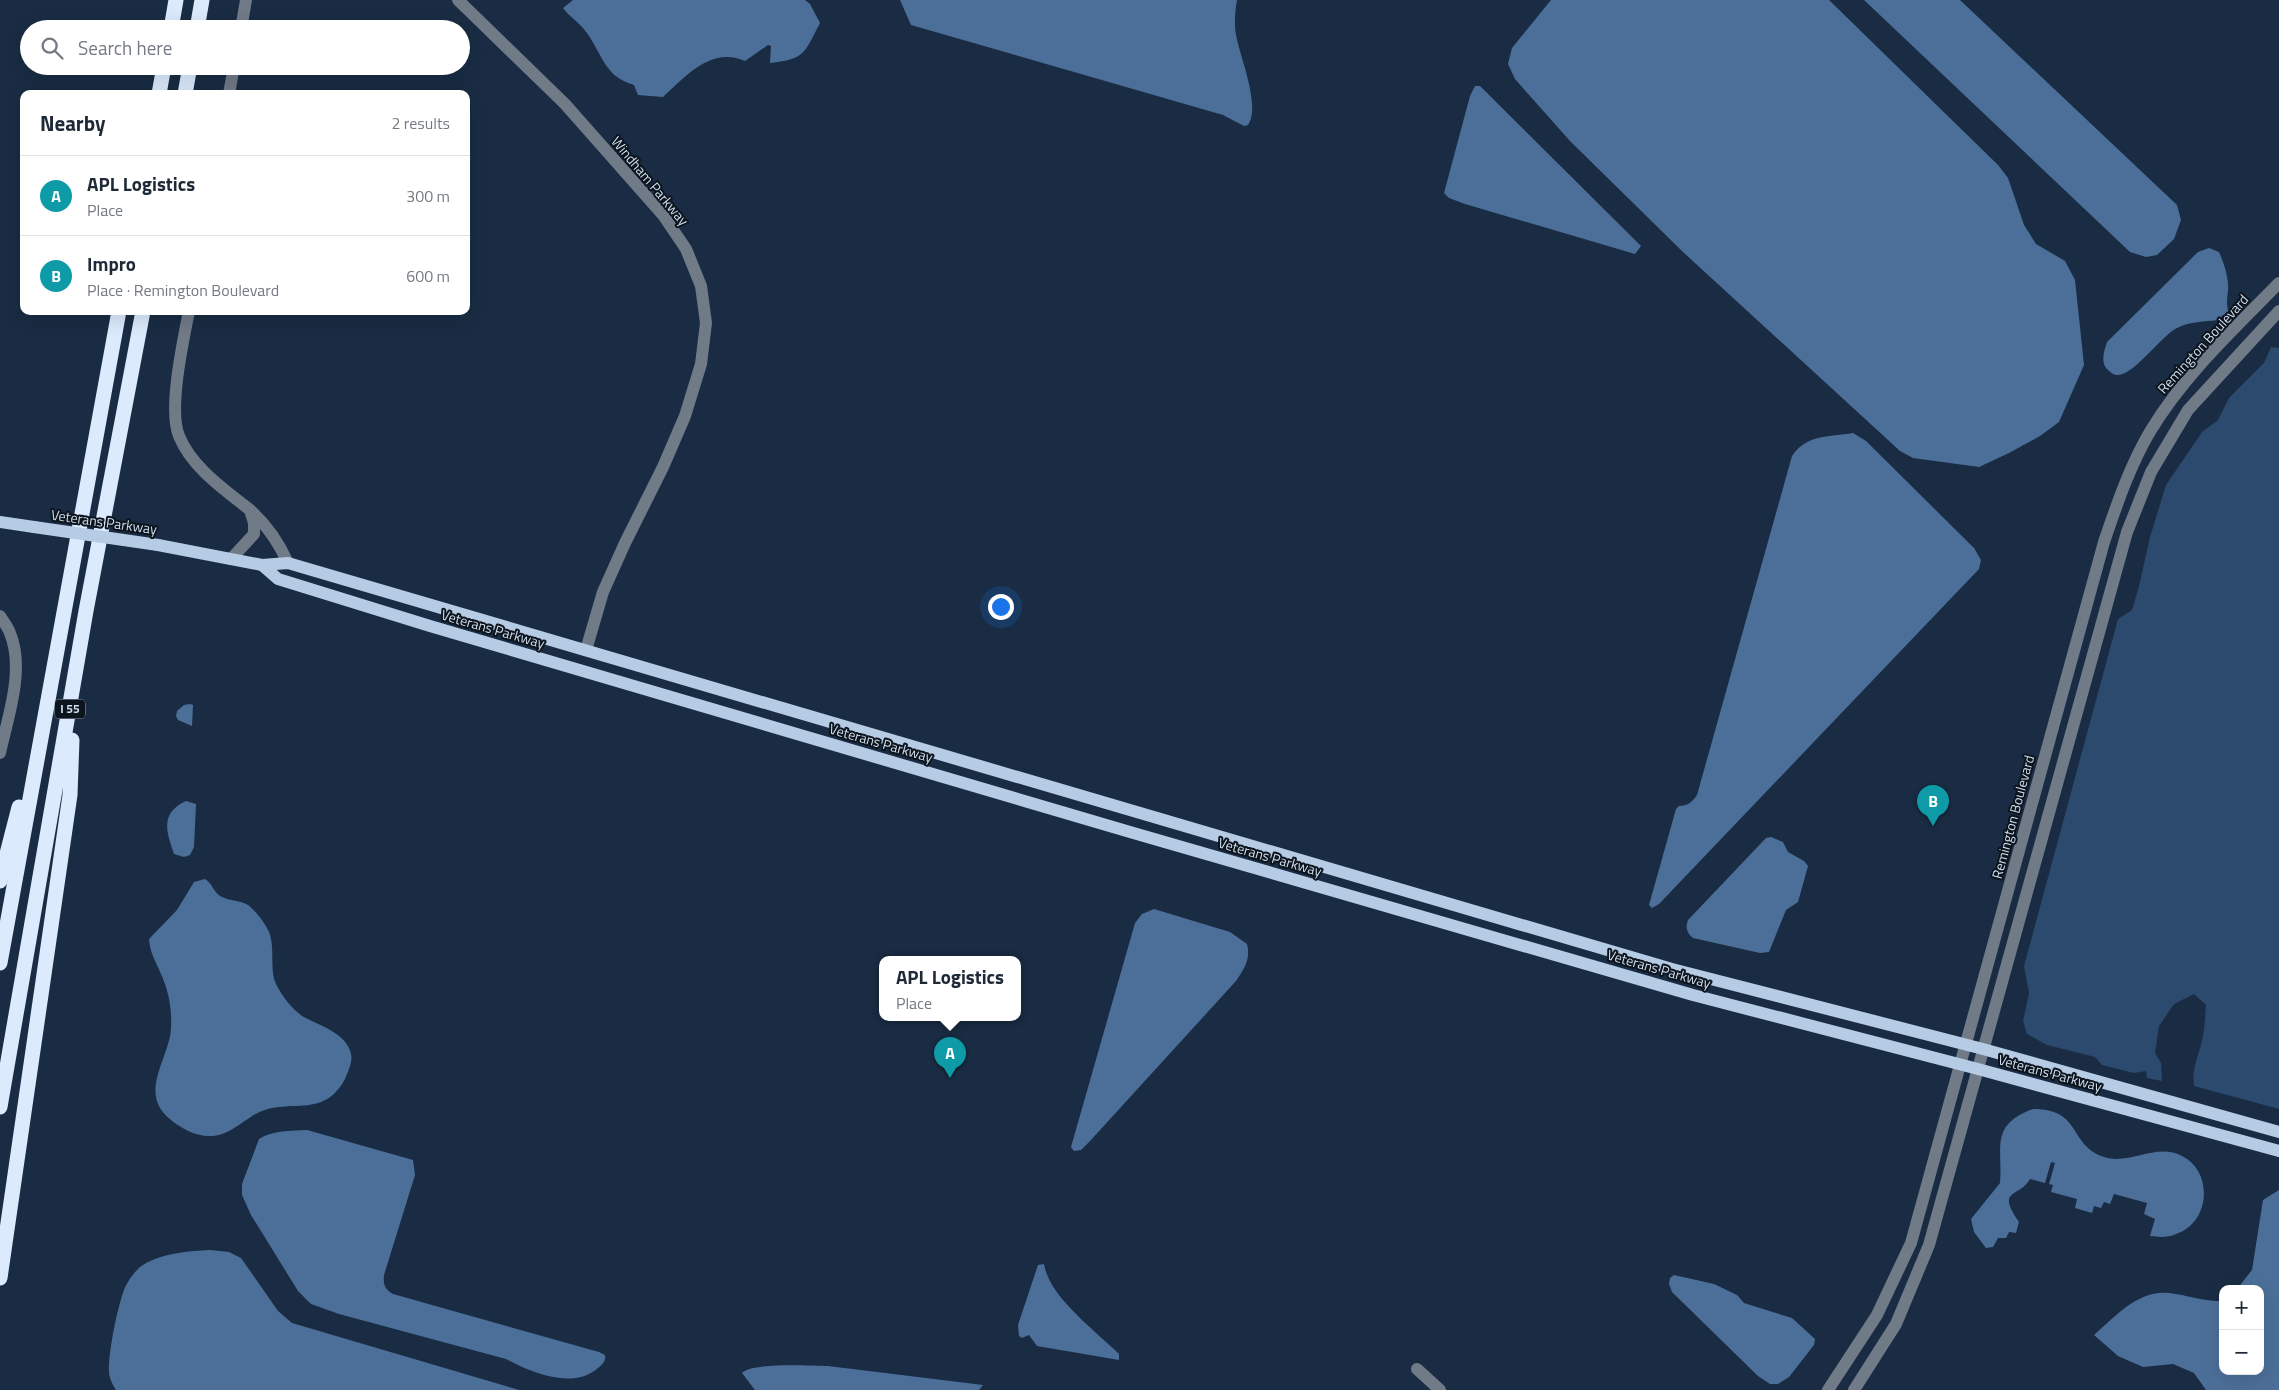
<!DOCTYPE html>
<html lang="en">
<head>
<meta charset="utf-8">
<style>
	:root { --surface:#fff; --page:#f6f6f7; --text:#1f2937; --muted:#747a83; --line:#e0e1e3; --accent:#6a6b3a }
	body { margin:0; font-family:"Titillium Web",sans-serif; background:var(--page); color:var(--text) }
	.controls { position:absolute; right:15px; bottom:15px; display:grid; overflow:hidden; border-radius:10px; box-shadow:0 5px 20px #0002 }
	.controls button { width:45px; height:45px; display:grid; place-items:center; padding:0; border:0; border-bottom:1px solid var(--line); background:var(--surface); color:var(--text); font:25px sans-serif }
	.you { position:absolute; left:1000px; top:606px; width:18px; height:18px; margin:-12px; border:4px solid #fff; border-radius:50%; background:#1a73e8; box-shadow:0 0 0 8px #1a73e833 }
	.badge { display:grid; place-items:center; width:32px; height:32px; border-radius:50%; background:var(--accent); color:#fff; font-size:16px; font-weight:700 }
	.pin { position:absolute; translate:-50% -41px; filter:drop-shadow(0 1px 2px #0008) }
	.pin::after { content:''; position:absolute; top:26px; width:18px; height:15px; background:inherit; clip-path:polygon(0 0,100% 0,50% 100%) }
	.popup { position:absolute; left:879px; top:956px; width:142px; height:65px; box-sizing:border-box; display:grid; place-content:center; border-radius:10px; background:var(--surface); filter:drop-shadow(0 1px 4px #0005); font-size:16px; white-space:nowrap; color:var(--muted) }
	.popup b { font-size:19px; color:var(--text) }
	.popup::after { content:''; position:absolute; left:50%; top:100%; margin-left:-10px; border:10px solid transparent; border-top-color:var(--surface) }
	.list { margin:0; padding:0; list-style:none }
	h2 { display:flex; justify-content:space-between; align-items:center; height:65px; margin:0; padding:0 20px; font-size:21px }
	h2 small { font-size:16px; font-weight:400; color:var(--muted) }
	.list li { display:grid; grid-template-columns:32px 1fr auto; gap:15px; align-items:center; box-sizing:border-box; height:80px; padding:0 20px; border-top:1px solid var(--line) }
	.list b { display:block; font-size:19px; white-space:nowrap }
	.list p { margin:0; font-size:16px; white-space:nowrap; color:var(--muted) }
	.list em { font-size:16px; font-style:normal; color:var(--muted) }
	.icon { flex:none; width:28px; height:28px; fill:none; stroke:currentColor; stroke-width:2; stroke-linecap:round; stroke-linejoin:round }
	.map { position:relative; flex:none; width:2279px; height:1390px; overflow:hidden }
	.search { position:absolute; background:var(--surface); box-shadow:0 5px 20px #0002; left:20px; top:20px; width:450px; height:55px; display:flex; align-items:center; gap:12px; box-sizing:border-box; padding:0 18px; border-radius:28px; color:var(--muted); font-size:19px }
	.panel { position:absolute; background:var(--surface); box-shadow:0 5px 20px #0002; left:20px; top:90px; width:450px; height:225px; border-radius:10px }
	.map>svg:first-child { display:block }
	.green { fill:#2b4a6e }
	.water { fill:#4c6f99 }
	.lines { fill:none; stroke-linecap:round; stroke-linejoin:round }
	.minor { stroke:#717a87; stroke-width:12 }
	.major { stroke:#b6cbe4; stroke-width:12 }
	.highway { stroke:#dbeafc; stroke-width:15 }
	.major-bridge { stroke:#b6cbe4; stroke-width:12 }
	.labels { text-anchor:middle; stroke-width:4; stroke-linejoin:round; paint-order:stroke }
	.shield { fill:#0c141e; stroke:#96a1ae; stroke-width:1 }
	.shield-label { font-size:12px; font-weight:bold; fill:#d1ddec }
	.street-label { font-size:14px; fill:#d1ddec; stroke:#0c141e }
</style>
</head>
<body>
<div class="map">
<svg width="2279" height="1390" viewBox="0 0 2279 1390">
	<rect width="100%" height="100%" fill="#192c43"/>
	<path class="green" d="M2271 347 2279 348V1109L2194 1086C2191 1068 2200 1053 2203 1036 2205 1026 2205 1015 2206 1005L2194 994 2174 1004 2159 1026 2155 1053 2161 1063 2162 1081 2147 1078 2146 1071 2134 1073 2102 1065 2095 1057 2047 1045 2027 1034 2023 1021 2029 993 2024 966 2118 619 2132 610 2139 586 2150 537 2166 485 2202 432 2218 420 2229 398 2264 363Z"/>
	<g class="water">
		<path d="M573 0H805L810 4 820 23C804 53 806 59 770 63L771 46 768 45 745 61C711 46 685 77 663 97L638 95 634 85C602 76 602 50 583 28 576 20 569 16 563 8Z"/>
		<path d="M900 0H1237C1235 11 1234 24 1236 35 1240 57 1261 106 1248 125L1244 126 1223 115 911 25Z"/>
		<path d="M1551 0H1829L1998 165 2008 178 2024 225 2036 244 2065 261 2075 280 2084 365 2059 422 2040 436 2009 453 1979 467 1913 458 1900 451 1683 252 1570 141 1515 79 1508 64 1512 48Z"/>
		<path d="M1864 0H1960L2177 205 2181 220 2174 239 2157 255 2146 257 2130 252Z"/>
		<path d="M1475 86H1480L1641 246 1635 254 1465 204 1449 198 1444 193 1470 96Z"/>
		<path d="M2209 248 2219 252C2224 263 2229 278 2228 291 2227 300 2226 304 2229 314L2223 315 2218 320C2203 322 2191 321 2177 328 2161 336 2134 375 2118 375 2114 375 2111 373 2108 370 2100 363 2104 351 2107 342L2198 252Z"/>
		<path d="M1853 433 1866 441 1974 548 1981 560 1979 569 1659 904 1652 908 1649 905 1676 809 1679 806C1688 806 1692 802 1697 795L1792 456C1807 434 1829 437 1853 433Z"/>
		<path d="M190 704 193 705 192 726 178 720 176 716 177 711 184 705Z"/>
		<path d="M186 801 196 804 194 847 190 855 184 857 174 854C166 831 160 813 186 801Z"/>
		<path d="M1771 837 1783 842 1788 852 1804 861 1808 866 1798 902 1786 910 1769 952 1760 953 1693 938C1687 933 1685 928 1688 920L1766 838Z"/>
		<path d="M205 879C212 883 213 891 220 896 228 901 240 900 248 905 257 912 270 929 271 939 274 953 270 971 276 984 282 996 291 1008 302 1016 319 1026 346 1032 351 1054 353 1061 348 1072 345 1079 324 1118 294 1099 262 1111 246 1117 230 1136 212 1136 197 1137 182 1129 171 1120 137 1094 169 1059 171 1029 172 1009 169 992 161 974 156 961 150 954 149 939L177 910 194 882Z"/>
		<path d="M1154 909 1230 932 1247 944C1251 959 1244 969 1236 981L1090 1141 1081 1150 1074 1151 1071 1147 1135 923 1142 914Z"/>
		<path d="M2033 1109C2081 1109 2069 1143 2101 1156 2129 1167 2155 1142 2182 1156 2214 1172 2210 1223 2176 1234 2167 1238 2159 1237 2150 1236L2155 1219 2144 1214 2147 1203 2114 1194 2110 1204 2104 1202 2101 1208 2094 1206 2092 1213 2075 1208 2077 1199 2051 1192 2053 1185 2049 1184 2055 1163 2051 1162 2045 1183 2030 1179C2020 1198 1995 1188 2019 1222L2016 1233 2009 1232 2006 1238H1998L1993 1247 1986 1248 1974 1232 1971 1219 2000 1183C2003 1148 1989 1125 2033 1109Z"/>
		<path d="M307 1130 413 1160 415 1175 384 1275C383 1285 385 1289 393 1294L599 1352 605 1355C606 1361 603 1364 598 1368 573 1390 532 1373 506 1359L339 1314 311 1304 298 1291 251 1215 242 1195V1184L259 1139C273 1130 291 1131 307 1130Z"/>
		<path d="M2279 1190V1390H2206L2194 1373 2173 1364 2143 1367 2118 1356 2094 1335C2116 1316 2138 1290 2169 1293 2188 1295 2204 1302 2223 1301V1371H2260V1289H2237L2252 1270 2263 1200Z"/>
		<path d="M210 1250 229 1252 241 1258 278 1311 292 1323 519 1390H116C113 1385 109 1378 109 1372 108 1354 117 1310 123 1293 126 1283 135 1270 143 1265 162 1253 189 1251 210 1250Z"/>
		<path d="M1044 1264C1049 1297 1096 1331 1119 1354V1360L1037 1346 1029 1335 1022 1338 1019 1336 1018 1325 1038 1265Z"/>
		<path d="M1674 1275 1714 1284 1737 1295 1744 1303 1792 1318 1815 1339 1814 1345 1789 1377 1778 1384H1770L1758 1376 1672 1292 1669 1284 1670 1278Z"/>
		<path d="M828 1366 983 1385 979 1390H755L742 1373C752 1362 811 1366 828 1366Z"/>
	</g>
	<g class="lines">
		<g class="minor">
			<path d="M458 0 565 104 663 215 686 249 701 286 706 323 701 364 685 416 663 467 625 543 603 592 586 650"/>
			<path d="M241 29 246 0"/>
			<path d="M229 94 234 66"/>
			<path d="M189 311C183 342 168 409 179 436 192 468 225 490 250 510"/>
			<path d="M231 559 254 534V523L250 510C267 525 279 543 288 563"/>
			<path d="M0 616C3 621 8 627 10 633 25 670 8 716 0 753"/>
			<path d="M1417 1369 1440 1390"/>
			<path d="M1828 1390 1877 1315 1911 1243 2104 542C2117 504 2130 465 2151 430 2185 374 2234 329 2279 283"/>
			<path d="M1854 1390 1896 1324 1929 1245 2127 532 2151 472 2188 410 2279 311"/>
		</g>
		<g class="major">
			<path d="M0 522 34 527"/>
			<path d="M158 545 262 565 288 563 1672 969 1983 1049 2279 1132"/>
			<path d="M262 565 278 579 430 626 1130 832 1693 995 1978 1069 2279 1151"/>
		</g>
		<g class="highway">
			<path d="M171 29 176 0"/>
			<path d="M197 29 202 0"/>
			<path d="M159 94 164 66"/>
			<path d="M185 94 190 66"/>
			<path d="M0 881 19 807"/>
			<path d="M0 963 119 311"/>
			<path d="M0 1107 86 611 143 311"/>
			<path d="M0 1278 70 795 72 740"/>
		</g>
		<path class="major-bridge" d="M34 527 158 545"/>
	</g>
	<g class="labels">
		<rect class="shield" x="55" y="699.5" width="30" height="19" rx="4"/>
		<g class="shield-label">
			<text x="70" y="713">I 55</text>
		</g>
		<g class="street-label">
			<text transform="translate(650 181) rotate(50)" y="5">Windham Parkway</text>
			<text transform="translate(2203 344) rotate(-48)" y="5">Remington Boulevard</text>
			<text transform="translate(104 522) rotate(8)" y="5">Veterans Parkway</text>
			<text transform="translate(493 629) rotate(16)" y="5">Veterans Parkway</text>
			<text transform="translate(881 743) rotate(16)" y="5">Veterans Parkway</text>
			<text transform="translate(2013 817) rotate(-75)" y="5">Remington Boulevard</text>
			<text transform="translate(1270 857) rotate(16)" y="5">Veterans Parkway</text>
			<text transform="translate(1659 969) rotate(16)" y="5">Veterans Parkway</text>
			<text transform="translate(2050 1073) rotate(15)" y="5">Veterans Parkway</text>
		</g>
	</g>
</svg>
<div class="controls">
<button>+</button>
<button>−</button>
</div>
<div class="you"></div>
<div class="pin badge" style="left:950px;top:1078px;background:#0f9aa8">A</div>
<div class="popup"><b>APL Logistics</b>Place</div>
<div class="pin badge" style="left:1933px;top:826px;background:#0f9aa8">B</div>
<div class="search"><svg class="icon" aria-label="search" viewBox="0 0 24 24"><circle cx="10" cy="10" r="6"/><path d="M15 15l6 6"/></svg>Search here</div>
<section class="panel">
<h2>Nearby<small>2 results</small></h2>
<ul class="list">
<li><span class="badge" style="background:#0f9aa8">A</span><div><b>APL Logistics</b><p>Place</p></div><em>300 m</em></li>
<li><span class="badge" style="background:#0f9aa8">B</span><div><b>Impro</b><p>Place · Remington Boulevard</p></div><em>600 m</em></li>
</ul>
</section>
</div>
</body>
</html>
